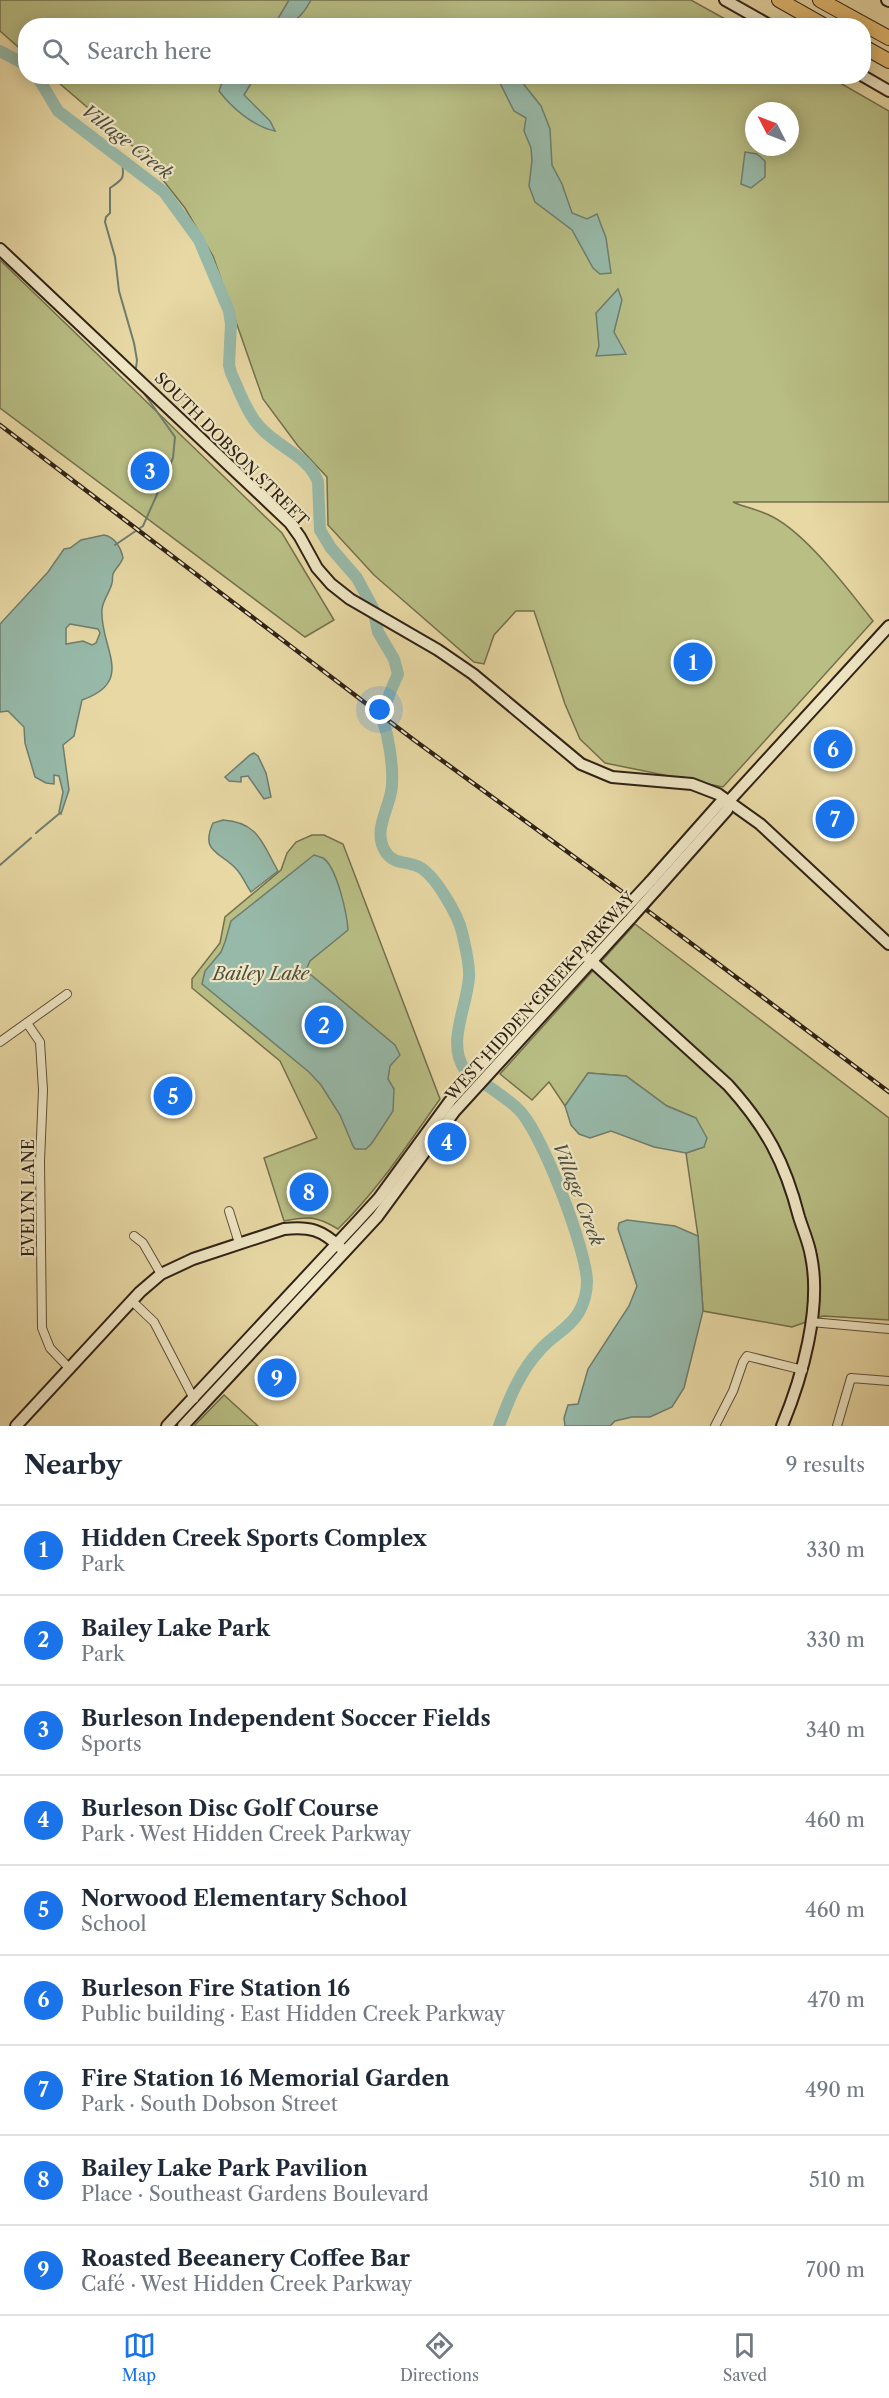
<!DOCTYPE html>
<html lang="en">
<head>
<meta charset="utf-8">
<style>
	:root { --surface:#fff; --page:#f6f6f7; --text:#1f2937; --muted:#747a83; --line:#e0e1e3; --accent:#1a73e8 }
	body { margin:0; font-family:"Libre Caslon Text",serif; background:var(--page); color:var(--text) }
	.compass { position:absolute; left:745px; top:102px; width:54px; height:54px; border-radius:50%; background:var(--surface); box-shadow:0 3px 15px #0003; rotate:312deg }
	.you { position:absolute; left:380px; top:710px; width:21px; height:21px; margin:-15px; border:4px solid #fff; border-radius:50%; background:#1a73e8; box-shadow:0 0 0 9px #1a73e833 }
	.badge { display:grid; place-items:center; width:39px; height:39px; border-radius:50%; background:var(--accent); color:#fff; font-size:20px; font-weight:700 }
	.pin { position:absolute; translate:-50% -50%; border:3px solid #fff; box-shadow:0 2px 6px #0006 }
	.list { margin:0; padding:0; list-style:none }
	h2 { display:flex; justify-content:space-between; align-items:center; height:78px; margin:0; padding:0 24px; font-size:26px }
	h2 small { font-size:20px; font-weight:400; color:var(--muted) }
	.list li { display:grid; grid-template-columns:39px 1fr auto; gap:18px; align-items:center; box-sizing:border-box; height:90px; padding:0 24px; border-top:2px solid var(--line) }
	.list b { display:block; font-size:22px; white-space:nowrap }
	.list p { margin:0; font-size:20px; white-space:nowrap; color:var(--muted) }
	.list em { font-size:20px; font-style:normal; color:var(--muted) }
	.icon { flex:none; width:33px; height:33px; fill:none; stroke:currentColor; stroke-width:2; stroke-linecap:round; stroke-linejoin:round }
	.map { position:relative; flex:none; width:889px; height:1426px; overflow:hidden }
	.search { position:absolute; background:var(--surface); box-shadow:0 3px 15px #0003; left:18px; right:18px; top:18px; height:66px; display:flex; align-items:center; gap:15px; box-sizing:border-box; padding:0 21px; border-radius:24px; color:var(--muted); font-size:22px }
	.sheet { height:888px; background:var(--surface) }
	nav { display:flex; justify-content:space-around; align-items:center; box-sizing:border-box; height:84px; border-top:2px solid var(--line); background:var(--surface); font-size:16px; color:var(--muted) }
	nav a { display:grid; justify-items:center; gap:3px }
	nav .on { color:var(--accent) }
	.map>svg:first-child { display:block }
	.green { fill:#b8be84; stroke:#74704d; stroke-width:1.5; fill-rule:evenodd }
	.water { fill:#97b9a9; stroke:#6e7d6e; stroke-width:1.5; fill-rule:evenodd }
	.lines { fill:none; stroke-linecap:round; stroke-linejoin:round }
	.stream { stroke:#6e7d6e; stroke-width:2 }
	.river { stroke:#97b9a9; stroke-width:12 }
	.street-casing { stroke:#5e503a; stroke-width:10 }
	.secondary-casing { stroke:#302216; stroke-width:14 }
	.highway-casing { stroke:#302216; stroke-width:16 }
	.street { stroke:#efe6c4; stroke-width:8 }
	.secondary { stroke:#efe6c4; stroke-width:10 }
	.highway { stroke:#e4bc72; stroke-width:14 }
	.rail-casing { stroke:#302216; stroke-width:4.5 }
	.rail { stroke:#efe6c4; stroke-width:2; stroke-dasharray:7; stroke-linecap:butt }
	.secondary-bridge-casing { stroke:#302216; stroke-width:14; stroke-linecap:butt }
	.secondary-bridge { stroke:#efe6c4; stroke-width:10 }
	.labels { text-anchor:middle; stroke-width:4.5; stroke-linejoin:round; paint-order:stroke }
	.street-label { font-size:16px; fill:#302216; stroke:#efe6c4 }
	.water-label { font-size:18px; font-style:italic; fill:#4f4f42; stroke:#efe6c4 }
</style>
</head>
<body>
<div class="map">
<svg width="889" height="1426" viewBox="0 0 889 1426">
	<rect width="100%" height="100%" fill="#e7d8a4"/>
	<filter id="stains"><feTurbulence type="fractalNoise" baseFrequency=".00333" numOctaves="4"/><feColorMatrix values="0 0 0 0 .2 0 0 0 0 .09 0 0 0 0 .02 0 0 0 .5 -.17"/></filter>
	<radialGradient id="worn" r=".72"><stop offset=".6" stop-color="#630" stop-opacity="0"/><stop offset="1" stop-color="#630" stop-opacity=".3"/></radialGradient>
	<g class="green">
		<path d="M0 0H691L736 25 26 26 25 53 0 31Z"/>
		<path d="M828 76 889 111V502H733C746 508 761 510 773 517 806 534 850 591 873 621L723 787 605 763 580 739 565 704 534 611H516L494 635 484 664 474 662 374 575 328 525 327 477 298 446 263 399 213 256 185 208 144 156 52 77ZM754 111H790V147H754Z"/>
		<path d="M0 260 282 533 334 620 305 637 0 408Z"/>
		<path d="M312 835H324L343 844 440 1099C408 1144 378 1190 338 1229 317 1216 308 1216 284 1221L264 1158 317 1138 280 1061 192 988V979L220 943 225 917 281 870 287 853 296 842Z"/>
		<path d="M635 924 889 1118V1320L823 1316 792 1327 703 1311 698 1236 686 1153 704 1147 696 1118 667 1106 626 1076 588 1073 565 1106 549 1082 532 1100 500 1074Z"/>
		<path d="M224 1395 258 1426H194Z"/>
	</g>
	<g class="water">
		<path d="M289 0H311C302 17 293 26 274 25Z"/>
		<path d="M224 77H255L244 95 270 121 275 131C253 126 233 109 219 91Z"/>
		<path d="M497 77H518L541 106 550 129 552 165 562 184 572 213 587 219 597 214 606 238 611 273 600 274 593 268 572 230 535 202 529 186 532 160 531 148 524 131 526 118 514 111Z"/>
		<path d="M745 152 757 154 765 161V177L751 188 741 184Z"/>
		<path d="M618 289 622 300 614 332 626 354 596 356 599 346 596 313Z"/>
		<path d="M104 535C115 537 121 548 123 558 121 564 115 569 113 574 112 577 113 580 112 583 110 592 103 600 102 609 99 647 137 681 82 700L74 736 63 745 69 790 61 814 59 812 63 792 59 776 54 775V784L46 783 35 777 25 743 24 727 8 711 0 712V624L48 572 64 549 70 548 81 540ZM70 624 98 629 100 633 96 643 92 645 83 641 66 644V628Z"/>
		<path d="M254 753 258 756 266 773 271 797 264 799 248 776 241 777V782L229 781 225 777 250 755Z"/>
		<path d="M223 820C259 822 263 845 278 871L251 892C246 885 243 877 238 871 223 852 199 854 213 823Z"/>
		<path d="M314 855C317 856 320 857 323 858 337 867 347 914 348 930L310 961 307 968 310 974 395 1045 400 1055 390 1066 388 1079 394 1089 393 1111 372 1143 366 1149H355L353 1146 340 1115 321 1085 309 1072 202 984 205 971 221 952 225 942 231 921Z"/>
		<path d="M588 1073 626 1076 667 1106 696 1118 707 1138 704 1147 686 1153 654 1147 611 1131 590 1138 579 1134 571 1125 565 1106Z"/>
		<path d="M627 1220 675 1226 698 1236 703 1311 684 1388 672 1407 650 1417H632L615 1421 610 1426H565L564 1418 568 1405 578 1404 588 1369 629 1306 637 1286 618 1229 619 1223Z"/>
	</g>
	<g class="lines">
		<g class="stream">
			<path d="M122 161C124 178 125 178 110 188V213L106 217 105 222 115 257 119 291 134 343 137 360 136 368"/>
			<path d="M115 545 143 526 173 458 175 437 141 389"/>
			<path d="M36 833 60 813"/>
			<path d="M0 865 31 838"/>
		</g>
		<g class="river">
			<path d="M0 51 26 65"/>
			<path d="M37 76 58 111 164 192 199 240 229 311 231 324 229 365 231 373C239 390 247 413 260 427 277 447 309 456 318 482L320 530 331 548 357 578 373 608 378 632 394 659 398 674C392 687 385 703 383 717 382 723 386 729 387 735 390 749 393 770 392 785 391 807 372 829 385 851 394 866 408 860 421 868 436 877 458 915 462 932 465 946 470 964 469 977 467 1008 446 1043 465 1070 482 1083 502 1094 517 1108 541 1129 586 1249 587 1281 587 1291 584 1303 579 1312 570 1328 552 1336 540 1350 520 1371 509 1399 499 1426"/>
		</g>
		<defs>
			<g id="street">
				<path d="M27 1023 40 1042 43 1090 40 1161 42 1328 50 1348 70 1369"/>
				<path d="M0 1042 67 994"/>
				<path d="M229 1211 239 1243"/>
				<path d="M134 1236 143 1243 161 1274"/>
				<path d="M132 1301 154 1322 194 1399"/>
				<path d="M811 1322 889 1329"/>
				<path d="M715 1426 733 1391 743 1362 747 1356 803 1370"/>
				<path d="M837 1426 851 1378 889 1381"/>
			</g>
			<g id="secondary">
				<path d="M725 0 771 26"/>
				<path d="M887 0 889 1"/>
				<path d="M863 76 889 91"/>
				<path d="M0 249 290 523 300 537 317 568 331 584 350 599 438 650 473 674 581 764 612 777 692 784 718 794 760 824 889 944"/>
				<path d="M650 882 720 803 729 801"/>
				<path d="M656 890 727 810 729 801 889 626"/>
				<path d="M587 957 728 1085C766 1127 785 1162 799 1217 803 1230 809 1243 811 1256 822 1308 802 1378 782 1426"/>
				<path d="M16 1426 140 1292 161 1274 193 1259 284 1229C310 1226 322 1230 341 1248"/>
				<path d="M167 1426 357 1222 379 1198 450 1101 622 912"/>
				<path d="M183 1426 377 1217 454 1112 631 918"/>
			</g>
			<g id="highway">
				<path d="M779 0 825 26"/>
				<path d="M820 0 889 38"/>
				<path d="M864 47 889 61"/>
			</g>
		</defs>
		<use href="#street" class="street-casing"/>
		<use href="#secondary" class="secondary-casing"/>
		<use href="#highway" class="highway-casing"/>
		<use href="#street" class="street"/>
		<use href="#secondary" class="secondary"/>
		<use href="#highway" class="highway"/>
		<defs>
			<path id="rail" d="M0 425 414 740 632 899 889 1092"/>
		</defs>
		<use href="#rail" class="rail-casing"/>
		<use href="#rail" class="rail"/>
		<defs>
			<g id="secondary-bridge">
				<path d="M622 912 650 882"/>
				<path d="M631 918 656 890"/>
			</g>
		</defs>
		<use href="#secondary-bridge" class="secondary-bridge-casing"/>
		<use href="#secondary-bridge" class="secondary-bridge"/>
	</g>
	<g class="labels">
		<g class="street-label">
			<text transform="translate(232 449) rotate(45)" y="6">SOUTH DOBSON STREET</text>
			<text transform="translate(540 996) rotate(-48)" y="6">WEST HIDDEN CREEK PARKWAY</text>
			<text transform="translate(28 1198) rotate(-90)" y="6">EVELYN LANE</text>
		</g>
		<g class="water-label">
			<text transform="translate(127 142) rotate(38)" y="6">Village Creek</text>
			<text x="261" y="980">Bailey Lake</text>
			<text transform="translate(578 1194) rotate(69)" y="6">Village Creek</text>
		</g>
	</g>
	<rect width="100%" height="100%" filter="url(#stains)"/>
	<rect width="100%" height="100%" fill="url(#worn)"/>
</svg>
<svg class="compass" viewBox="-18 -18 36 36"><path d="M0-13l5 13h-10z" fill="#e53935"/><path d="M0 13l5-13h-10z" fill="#747a83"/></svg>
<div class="you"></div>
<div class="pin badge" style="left:693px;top:662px">1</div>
<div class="pin badge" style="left:324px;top:1025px">2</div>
<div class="pin badge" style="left:150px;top:471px">3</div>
<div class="pin badge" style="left:447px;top:1142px">4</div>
<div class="pin badge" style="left:173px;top:1096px">5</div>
<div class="pin badge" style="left:833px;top:749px">6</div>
<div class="pin badge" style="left:835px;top:819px">7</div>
<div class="pin badge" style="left:309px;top:1192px">8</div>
<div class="pin badge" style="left:277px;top:1378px">9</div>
<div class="search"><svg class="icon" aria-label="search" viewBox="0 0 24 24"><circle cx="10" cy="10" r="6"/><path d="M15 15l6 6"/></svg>Search here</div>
</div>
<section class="sheet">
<h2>Nearby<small>9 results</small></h2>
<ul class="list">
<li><span class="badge">1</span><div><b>Hidden Creek Sports Complex</b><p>Park</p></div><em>330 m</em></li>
<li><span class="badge">2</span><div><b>Bailey Lake Park</b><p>Park</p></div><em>330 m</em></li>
<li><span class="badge">3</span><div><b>Burleson Independent Soccer Fields</b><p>Sports</p></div><em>340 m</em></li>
<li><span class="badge">4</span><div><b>Burleson Disc Golf Course</b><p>Park · West Hidden Creek Parkway</p></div><em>460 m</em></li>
<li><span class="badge">5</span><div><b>Norwood Elementary School</b><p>School</p></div><em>460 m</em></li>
<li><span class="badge">6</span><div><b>Burleson Fire Station 16</b><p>Public building · East Hidden Creek Parkway</p></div><em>470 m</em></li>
<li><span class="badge">7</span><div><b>Fire Station 16 Memorial Garden</b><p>Park · South Dobson Street</p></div><em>490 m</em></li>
<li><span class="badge">8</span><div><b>Bailey Lake Park Pavilion</b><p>Place · Southeast Gardens Boulevard</p></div><em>510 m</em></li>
<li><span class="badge">9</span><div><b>Roasted Beeanery Coffee Bar</b><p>Café · West Hidden Creek Parkway</p></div><em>700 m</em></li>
</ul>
</section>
<nav>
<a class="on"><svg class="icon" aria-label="map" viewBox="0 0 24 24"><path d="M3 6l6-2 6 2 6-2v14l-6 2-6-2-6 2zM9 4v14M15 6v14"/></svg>Map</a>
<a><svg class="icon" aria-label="directions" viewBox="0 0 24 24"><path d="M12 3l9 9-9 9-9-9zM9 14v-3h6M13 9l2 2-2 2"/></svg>Directions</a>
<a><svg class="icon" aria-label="saved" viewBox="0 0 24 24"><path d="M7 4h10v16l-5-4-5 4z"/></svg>Saved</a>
</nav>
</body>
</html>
